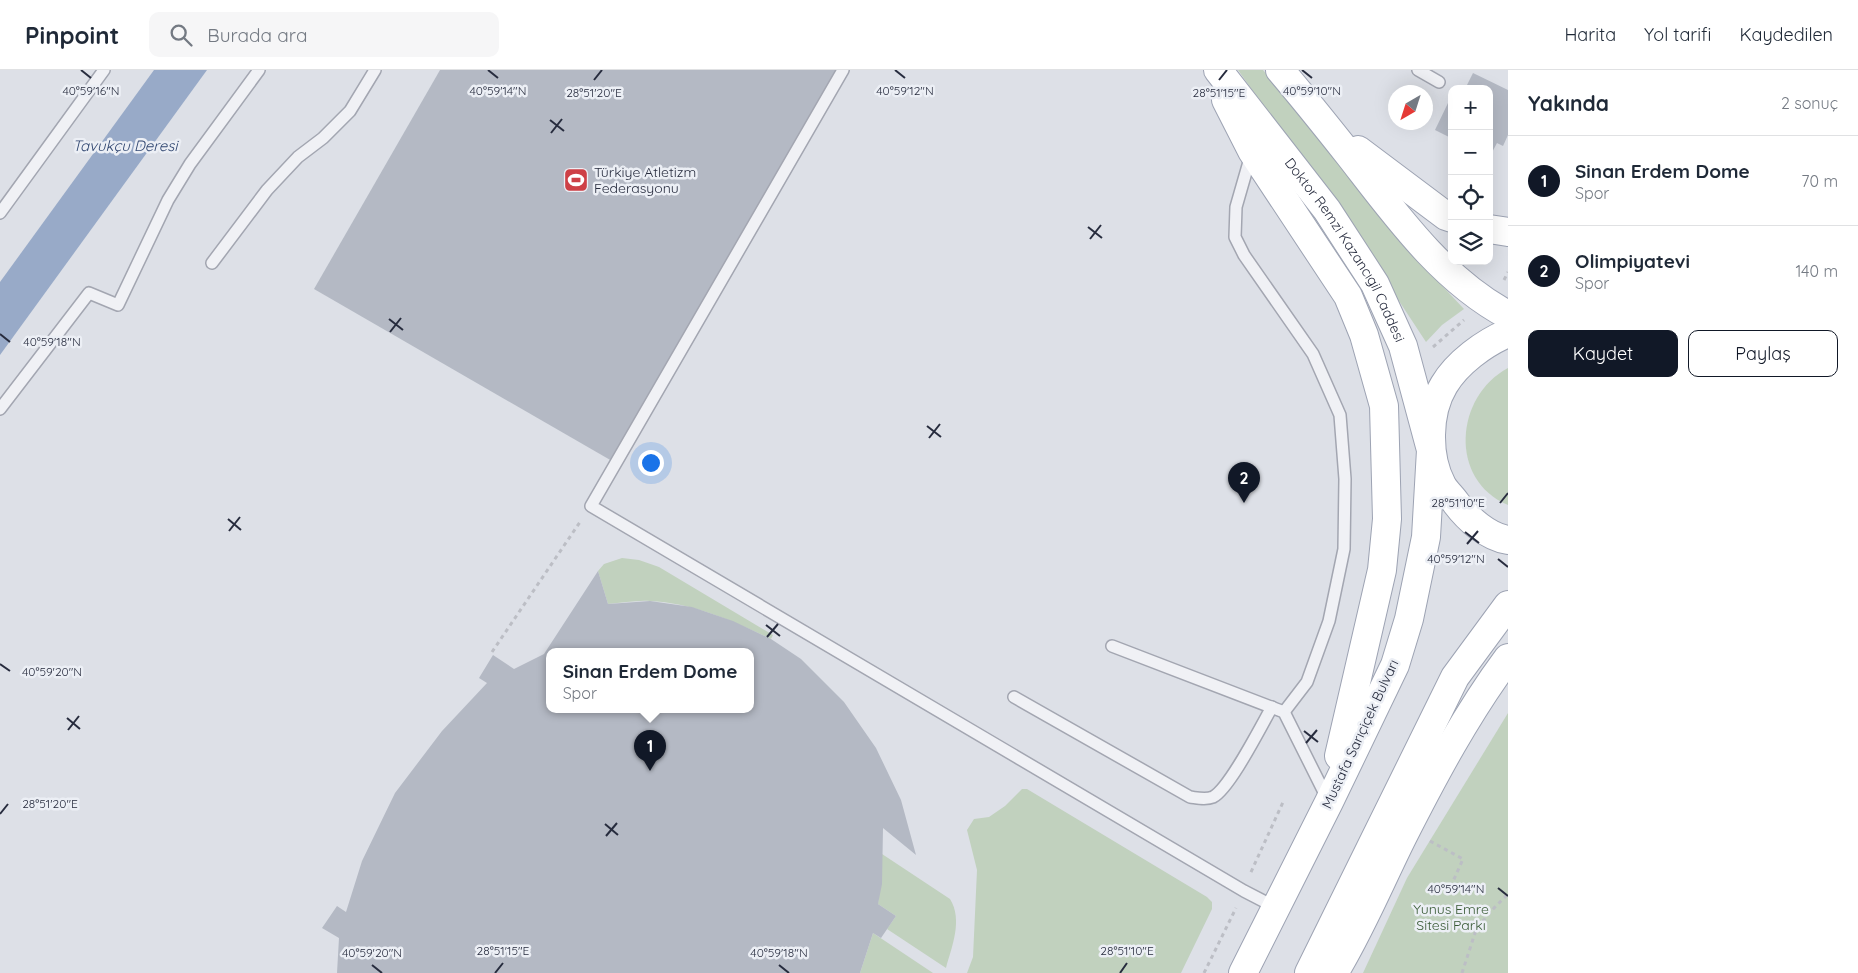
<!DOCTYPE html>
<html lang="tr">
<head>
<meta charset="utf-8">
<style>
	:root { --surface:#fff; --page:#f6f6f7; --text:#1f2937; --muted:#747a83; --line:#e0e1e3; --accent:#111827 }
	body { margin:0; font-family:Quicksand,sans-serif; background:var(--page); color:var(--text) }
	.controls { position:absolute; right:15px; top:15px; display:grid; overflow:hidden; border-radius:10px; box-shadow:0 5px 20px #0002 }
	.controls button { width:45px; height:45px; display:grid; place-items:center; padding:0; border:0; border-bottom:1px solid var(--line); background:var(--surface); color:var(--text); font:25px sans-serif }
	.compass { position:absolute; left:1388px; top:15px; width:45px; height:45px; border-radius:50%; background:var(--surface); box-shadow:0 5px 20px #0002; rotate:219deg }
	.you { position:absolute; left:650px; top:392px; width:18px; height:18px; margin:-12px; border:4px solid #fff; border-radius:50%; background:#1a73e8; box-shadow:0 0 0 8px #1a73e833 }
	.badge { display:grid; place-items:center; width:32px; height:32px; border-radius:50%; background:var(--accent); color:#fff; font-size:16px; font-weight:700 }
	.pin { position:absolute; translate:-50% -41px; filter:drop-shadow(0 1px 2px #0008) }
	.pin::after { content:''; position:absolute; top:26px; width:18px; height:15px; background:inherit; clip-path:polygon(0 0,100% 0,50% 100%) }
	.popup { position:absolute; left:546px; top:578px; width:208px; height:65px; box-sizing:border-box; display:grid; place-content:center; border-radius:10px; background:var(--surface); filter:drop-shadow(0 1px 4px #0005); font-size:16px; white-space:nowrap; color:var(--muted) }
	.popup b { font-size:19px; color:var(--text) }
	.popup::after { content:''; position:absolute; left:50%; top:100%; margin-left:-10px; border:10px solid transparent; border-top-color:var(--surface) }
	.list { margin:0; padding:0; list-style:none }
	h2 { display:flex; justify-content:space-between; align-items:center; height:65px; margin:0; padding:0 20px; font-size:21px }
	h2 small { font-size:16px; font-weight:400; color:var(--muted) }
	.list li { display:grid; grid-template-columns:32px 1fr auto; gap:15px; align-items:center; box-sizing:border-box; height:90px; padding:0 20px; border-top:1px solid var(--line) }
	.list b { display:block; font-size:19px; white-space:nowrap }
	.list p { margin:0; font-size:16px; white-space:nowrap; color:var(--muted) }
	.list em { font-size:16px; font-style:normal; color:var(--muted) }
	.actions { display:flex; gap:10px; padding:15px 20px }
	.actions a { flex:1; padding:11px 0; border:1px solid var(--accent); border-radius:10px; text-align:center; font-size:18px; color:var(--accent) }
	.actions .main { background:var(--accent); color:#fff }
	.icon { flex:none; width:28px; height:28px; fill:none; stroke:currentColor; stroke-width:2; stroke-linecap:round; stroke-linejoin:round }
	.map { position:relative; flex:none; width:1508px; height:903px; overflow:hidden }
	header { display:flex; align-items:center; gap:30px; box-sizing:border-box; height:70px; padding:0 25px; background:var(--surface); border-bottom:1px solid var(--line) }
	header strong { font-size:24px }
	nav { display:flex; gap:28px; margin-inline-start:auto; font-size:18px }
	.search { width:350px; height:45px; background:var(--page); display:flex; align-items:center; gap:12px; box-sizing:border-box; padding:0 18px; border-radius:10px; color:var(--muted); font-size:19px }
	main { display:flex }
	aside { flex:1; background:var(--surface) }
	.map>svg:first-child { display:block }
	.green { fill:#c1d1be }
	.water { fill:#98aac8 }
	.building { fill:#b4b9c4; fill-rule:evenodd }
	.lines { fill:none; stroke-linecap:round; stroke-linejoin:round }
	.service-casing { stroke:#a3a6b1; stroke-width:14 }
	.primary-casing { stroke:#9da3b3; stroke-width:30 }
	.path { stroke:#bcbec5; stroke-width:3; stroke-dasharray:4 4; stroke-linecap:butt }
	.service { stroke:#f0f1f5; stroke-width:11 }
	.primary { stroke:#fff; stroke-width:28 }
	.ticks { fill:none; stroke:#272c3e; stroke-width:2 }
	.labels { text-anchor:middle; stroke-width:5; stroke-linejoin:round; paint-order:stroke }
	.poi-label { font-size:14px; fill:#272c3e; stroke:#eceff5; text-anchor:start }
	.street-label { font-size:14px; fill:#272c3e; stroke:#eceff5 }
	.park-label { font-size:14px; fill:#375934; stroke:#eceff5 }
	.water-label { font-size:15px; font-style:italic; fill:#314771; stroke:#eceff5 }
	.ticks-label { font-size:12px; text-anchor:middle; fill:#272c3e; stroke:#eceff5; stroke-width:5; stroke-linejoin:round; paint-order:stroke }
</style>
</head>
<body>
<header>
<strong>Pinpoint</strong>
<div class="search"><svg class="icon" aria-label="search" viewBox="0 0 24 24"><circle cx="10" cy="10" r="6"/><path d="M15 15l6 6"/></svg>Burada ara</div>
<nav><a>Harita</a><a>Yol tarifi</a><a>Kaydedilen</a></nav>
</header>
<main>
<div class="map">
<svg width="1508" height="903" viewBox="0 0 1508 903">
	<rect width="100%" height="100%" fill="#dde0e7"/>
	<g class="green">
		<path d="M1238 0H1263L1418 190 1464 239 1442 255 1426 272 1378 199Z"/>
		<path d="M1508 298V435C1448 410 1455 326 1508 298Z"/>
		<path d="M622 488 639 490 659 497 773 565 771 569C733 551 693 533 650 531 637 530 622 533 608 534L598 501 604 494Z"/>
		<path d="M1508 643V903H1363L1407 808Z"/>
		<path d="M1022 719H1027L1207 827 1212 832V839L1181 903H967L973 887 977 800 967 760 974 749 989 747 1005 736Z"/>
		<path d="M882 784 950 829C963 850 952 876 946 898L887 859 896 846 878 834Z"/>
		<path d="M873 863 933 903H860Z"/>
	</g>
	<path class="water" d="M154 0H207L0 285V212Z"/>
	<g class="building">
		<path d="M440 0H838L612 391 314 219Z"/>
		<path d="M1473 3 1508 20V65L1503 76 1497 73 1489 88V19H1465Z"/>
		<path d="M1448 33 1452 35V76L1448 74 1451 68 1435 60Z"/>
		<path d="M598 501 608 534 650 531 692 537 733 551 771 569 801 589 844 632 876 678 901 730 916 785 883 758 882 814 878 834 896 846 881 868 873 863 860 903H337L339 868 322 858 337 836 346 842 362 791 395 723 442 661 487 613 479 608 493 585 514 599 544 584ZM550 582H750V640H550Z"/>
	</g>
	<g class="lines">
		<defs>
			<g id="service">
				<path d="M843 0 591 436 1244 821 1275 837"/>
				<path d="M1418 0 1439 12"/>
				<path d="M1251 85 1236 137 1235 167 1244 185 1313 284 1340 345 1345 409 1344 479 1329 551 1307 612 1284 642"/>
				<path d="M0 143 104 0"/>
				<path d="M212 193 267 120 298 87 323 68 350 41 375 0"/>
				<path d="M0 339 89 223 118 235 168 130 190 94 259 0"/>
				<path d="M1112 576 1284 642 1327 728"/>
				<path d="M1014 627 1190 727C1198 728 1206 730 1213 727 1230 718 1261 656 1272 637"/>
			</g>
			<g id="primary">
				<path id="s1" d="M1218 0 1327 140 1375 214 1403 276 1431 380 1426 467 1409 549 1395 595 1329 732 1243 903"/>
				<path d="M1280 0C1304 28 1327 57 1350 86 1395 144 1442 210 1508 245"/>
				<path d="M1226 30 1252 81 1348 226 1364 265 1384 336 1387 449 1382 500 1339 686"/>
				<path d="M1358 80 1446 146 1452 148"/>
				<path d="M1489 159 1508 162"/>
				<path d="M1508 263C1484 273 1457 293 1444 315 1427 343 1427 387 1442 415 1445 421 1452 427 1456 433 1468 449 1488 467 1508 470"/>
				<path d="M1309 903 1455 607 1508 535"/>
				<path d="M1334 903C1361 859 1380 812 1403 766 1434 705 1467 643 1508 588"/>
			</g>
		</defs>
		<use href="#service" class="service-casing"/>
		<use href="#primary" class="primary-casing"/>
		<g class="path">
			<path d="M1504 210 1508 202"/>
			<path d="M1433 277 1464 250"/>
			<path d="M492 582 580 452"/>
			<path d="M1430 771 1463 789 1451 816"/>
			<path d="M1251 802 1284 730"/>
			<path d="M1204 903 1236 838"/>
			<path d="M1462 903 1476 860 1490 842 1508 824"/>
		</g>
		<use href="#service" class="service"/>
		<use href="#primary" class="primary"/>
	</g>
	<path class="ticks" d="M81 0 91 8M488 0 498 8M895 0 905 8M1302 0 1312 8M594 10 602 0M1219 10 1227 0M550 50 564 61M551 63 562 49M1088 157 1102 168M1090 169 1101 155M389 249 403 260M390 262 401 248M0 264 10 272M927 356 941 367M929 368 940 354M1500 433 1508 423M228 449 241 460M229 461 240 447M1465 462 1479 473M1467 474 1478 461M1498 489 1508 497M766 555 780 566M767 567 778 554M0 594 10 601M67 648 80 659M68 660 79 646M1304 661 1318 672M1306 673 1317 660M0 744 8 734M605 754 618 765M606 766 617 753M1498 818 1508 826M372 895 382 903M779 895 789 903M495 903 503 893M1120 903 1127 893"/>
	<defs>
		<symbol id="stadium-square" viewBox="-11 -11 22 22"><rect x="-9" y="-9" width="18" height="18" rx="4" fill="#ce4046" stroke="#eceff5"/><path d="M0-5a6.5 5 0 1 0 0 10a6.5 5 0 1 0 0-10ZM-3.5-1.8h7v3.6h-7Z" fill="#fff"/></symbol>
	</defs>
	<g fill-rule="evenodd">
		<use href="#stadium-square" x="562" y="96" width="28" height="28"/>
	</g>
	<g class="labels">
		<g class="poi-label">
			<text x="594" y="107">Türkiye Atletizm<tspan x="594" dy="16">Federasyonu</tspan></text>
		</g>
		<g class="street-label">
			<text dy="5" stroke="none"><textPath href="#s1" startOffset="221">Doktor Remzi Kazancıgil Caddesi</textPath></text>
			<text transform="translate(1360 664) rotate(-65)" y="5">Mustafa Sarıçiçek Bulvarı</text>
		</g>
		<g class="park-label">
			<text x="1451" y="844">Yunus Emre<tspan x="1451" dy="16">Sitesi Parkı</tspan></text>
		</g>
		<g class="water-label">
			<text x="125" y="81">Tavukçu Deresi</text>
		</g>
	</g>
	<g class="ticks-label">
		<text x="91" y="25">40°59'16"N</text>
		<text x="498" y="25">40°59'14"N</text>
		<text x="905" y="25">40°59'12"N</text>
		<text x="1312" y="25">40°59'10"N</text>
		<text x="594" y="27">28°51'20"E</text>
		<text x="1219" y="27">28°51'15"E</text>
		<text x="52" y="276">40°59'18"N</text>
		<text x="1458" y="437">28°51'10"E</text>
		<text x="1456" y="493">40°59'12"N</text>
		<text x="52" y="606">40°59'20"N</text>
		<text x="50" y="738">28°51'20"E</text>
		<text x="1456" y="823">40°59'14"N</text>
		<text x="503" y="885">28°51'15"E</text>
		<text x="1127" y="885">28°51'10"E</text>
		<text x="372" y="887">40°59'20"N</text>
		<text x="779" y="887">40°59'18"N</text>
	</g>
</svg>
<div class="controls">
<button>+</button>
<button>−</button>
<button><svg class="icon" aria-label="locate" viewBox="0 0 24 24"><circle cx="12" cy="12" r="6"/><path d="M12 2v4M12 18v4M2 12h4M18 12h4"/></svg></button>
<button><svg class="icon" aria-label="layers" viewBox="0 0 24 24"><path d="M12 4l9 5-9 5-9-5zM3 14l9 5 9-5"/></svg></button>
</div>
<svg class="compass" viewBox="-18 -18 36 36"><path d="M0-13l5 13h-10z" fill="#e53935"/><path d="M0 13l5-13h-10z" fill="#747a83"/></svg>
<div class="you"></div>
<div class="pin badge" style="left:650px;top:701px">1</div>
<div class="popup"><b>Sinan Erdem Dome</b>Spor</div>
<div class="pin badge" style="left:1244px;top:433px">2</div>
</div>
<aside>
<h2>Yakında<small>2 sonuç</small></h2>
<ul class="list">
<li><span class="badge">1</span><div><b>Sinan Erdem Dome</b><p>Spor</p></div><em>70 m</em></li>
<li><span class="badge">2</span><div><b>Olimpiyatevi</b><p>Spor</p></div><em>140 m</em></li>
</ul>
<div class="actions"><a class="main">Kaydet</a><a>Paylaş</a></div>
</aside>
</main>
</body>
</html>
